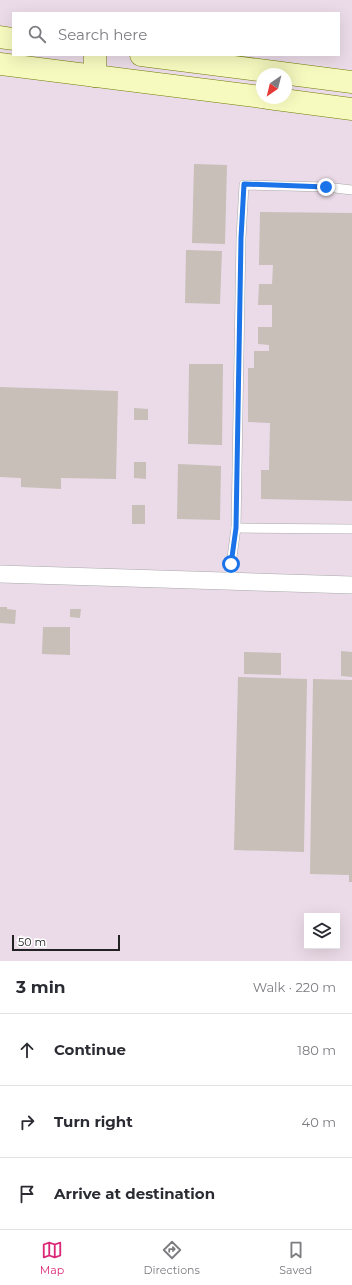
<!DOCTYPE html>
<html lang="en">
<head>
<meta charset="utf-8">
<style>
	:root { --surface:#fff; --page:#f7f7f7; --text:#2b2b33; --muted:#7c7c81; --line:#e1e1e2; --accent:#db2777 }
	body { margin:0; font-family:Montserrat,sans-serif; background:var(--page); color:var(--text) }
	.controls { position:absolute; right:12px; bottom:12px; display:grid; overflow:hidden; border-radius:0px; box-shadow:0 4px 16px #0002 }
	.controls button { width:36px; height:36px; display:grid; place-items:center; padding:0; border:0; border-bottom:1px solid var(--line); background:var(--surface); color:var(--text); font:20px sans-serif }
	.compass { position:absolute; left:256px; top:68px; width:36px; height:36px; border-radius:50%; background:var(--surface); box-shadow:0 4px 16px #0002; rotate:215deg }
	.scale { position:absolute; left:12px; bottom:10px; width:108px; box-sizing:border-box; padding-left:4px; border:2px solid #222; border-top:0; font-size:11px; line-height:14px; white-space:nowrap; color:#222; -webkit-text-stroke:3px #fff; paint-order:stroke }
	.stop { position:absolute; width:12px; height:12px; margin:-9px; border:3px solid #1a73e8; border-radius:50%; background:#fff }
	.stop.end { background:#1a73e8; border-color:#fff; box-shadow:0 1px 4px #0008 }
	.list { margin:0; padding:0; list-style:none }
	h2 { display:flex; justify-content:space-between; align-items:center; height:52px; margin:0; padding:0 16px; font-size:17px }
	h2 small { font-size:13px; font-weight:400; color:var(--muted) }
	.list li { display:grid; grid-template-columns:26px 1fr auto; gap:12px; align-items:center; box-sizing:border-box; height:72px; padding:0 16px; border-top:1px solid var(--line) }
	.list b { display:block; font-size:15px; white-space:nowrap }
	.list em { font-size:13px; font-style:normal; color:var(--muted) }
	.icon { flex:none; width:22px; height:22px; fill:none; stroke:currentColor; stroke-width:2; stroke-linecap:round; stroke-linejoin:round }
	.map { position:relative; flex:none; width:352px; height:961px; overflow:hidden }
	.search { position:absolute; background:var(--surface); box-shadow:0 4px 16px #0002; left:12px; right:12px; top:12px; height:44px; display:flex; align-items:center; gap:10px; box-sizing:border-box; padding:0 14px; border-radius:0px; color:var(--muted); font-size:15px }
	.sheet { height:268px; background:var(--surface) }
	nav { display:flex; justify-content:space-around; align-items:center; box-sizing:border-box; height:56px; border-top:1px solid var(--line); background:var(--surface); font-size:11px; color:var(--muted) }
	nav a { display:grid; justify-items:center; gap:2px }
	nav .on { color:var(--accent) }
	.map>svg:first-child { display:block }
	.industrial { fill:#ebdbe8; fill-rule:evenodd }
	.building { fill:#c7bfb8 }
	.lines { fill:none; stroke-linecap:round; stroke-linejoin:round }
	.lane-casing { stroke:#a9a9a9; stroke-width:10 }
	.street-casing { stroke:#a9a9a9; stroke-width:18 }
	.secondary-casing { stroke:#707d05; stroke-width:23 }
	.lane { stroke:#fff; stroke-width:9 }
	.street { stroke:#fff; stroke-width:17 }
	.secondary { stroke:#f7fabf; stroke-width:22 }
	.route { stroke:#1a73e8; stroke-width:5 }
</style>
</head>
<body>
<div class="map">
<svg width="352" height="961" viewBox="0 0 352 961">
	<rect width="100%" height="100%" fill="#f2efe9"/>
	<path class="industrial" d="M0 0H352V961H0ZM13 13H339V55H13ZM262 74H286V98H262ZM307 916H337V946H307Z"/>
	<g class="building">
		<path d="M194 164 227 165 225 244 192 243Z"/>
		<path d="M260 212 352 213V501L261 499V470H269L270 423 248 422V368H254V351H269V345L258 344V327H272V305H258L259 284H272L273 265H259Z"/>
		<path d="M186 250 222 251 220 304 185 303Z"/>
		<path d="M189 364H223L222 445 188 444Z"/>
		<path d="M0 387 118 391 116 479 61 478V489L21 487V478L0 477Z"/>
		<path d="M134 408 148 409V420H134Z"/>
		<path d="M134 462H146V479L134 478Z"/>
		<path d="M178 464 221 466 220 520 177 519Z"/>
		<rect x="132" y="505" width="13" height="19"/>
		<path d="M0 607H7V609L16 610 15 624 0 623Z"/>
		<path d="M70 609H81L80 618 70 617Z"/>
		<path d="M43 627H70V655L42 654Z"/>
		<path d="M341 651 352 652V677L341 676Z"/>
		<path d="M244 652 281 653V675L244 674Z"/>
		<path d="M238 677 307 679 304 852 234 850Z"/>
		<path d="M313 679 352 680V882H349V875L310 874Z"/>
	</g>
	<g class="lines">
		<defs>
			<g id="lane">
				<path d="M236 528 352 529"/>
				<path d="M231 581V564L236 528 241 238 244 185 326 187 352 190"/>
			</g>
			<path id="street" d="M0 574 352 585"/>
			<g id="secondary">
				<path d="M0 37 13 39"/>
				<path d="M141 55 352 82"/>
				<path d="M0 64 262 97"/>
				<path d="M95 76V55"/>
				<path d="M268 98 352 109"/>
			</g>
		</defs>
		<use href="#lane" class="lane-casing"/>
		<use href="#street" class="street-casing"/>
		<use href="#secondary" class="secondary-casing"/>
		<use href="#lane" class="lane"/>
		<use href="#street" class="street"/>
		<use href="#secondary" class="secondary"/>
	</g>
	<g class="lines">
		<path class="route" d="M231 564 236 528 241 238 244 184 326 187"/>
	</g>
</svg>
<div class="controls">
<button><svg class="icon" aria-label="layers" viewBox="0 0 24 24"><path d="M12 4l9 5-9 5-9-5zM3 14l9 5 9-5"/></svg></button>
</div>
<svg class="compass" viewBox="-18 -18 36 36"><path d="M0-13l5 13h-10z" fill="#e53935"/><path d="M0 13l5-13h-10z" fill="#7c7c81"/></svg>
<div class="scale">50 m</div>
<div class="stop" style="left:231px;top:564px"></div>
<div class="stop end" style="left:326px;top:187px"></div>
<div class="search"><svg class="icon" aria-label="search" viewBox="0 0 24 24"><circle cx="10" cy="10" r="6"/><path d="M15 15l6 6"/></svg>Search here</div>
</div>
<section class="sheet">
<h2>3 min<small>Walk · 220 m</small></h2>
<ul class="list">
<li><svg class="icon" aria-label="ahead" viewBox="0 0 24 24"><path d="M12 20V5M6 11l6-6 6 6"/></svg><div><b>Continue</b></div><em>180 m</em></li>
<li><svg class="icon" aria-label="right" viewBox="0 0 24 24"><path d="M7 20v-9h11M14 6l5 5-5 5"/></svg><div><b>Turn right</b></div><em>40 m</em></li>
<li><svg class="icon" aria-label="arrive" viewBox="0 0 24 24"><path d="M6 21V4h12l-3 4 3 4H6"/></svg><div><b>Arrive at destination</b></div></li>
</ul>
</section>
<nav>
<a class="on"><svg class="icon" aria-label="map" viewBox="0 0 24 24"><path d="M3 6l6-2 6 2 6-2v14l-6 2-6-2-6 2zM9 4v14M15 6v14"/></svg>Map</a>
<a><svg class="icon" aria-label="directions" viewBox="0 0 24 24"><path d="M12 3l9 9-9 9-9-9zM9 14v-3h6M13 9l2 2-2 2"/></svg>Directions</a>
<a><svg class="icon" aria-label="saved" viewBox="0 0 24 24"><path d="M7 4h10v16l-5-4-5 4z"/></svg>Saved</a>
</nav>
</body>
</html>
